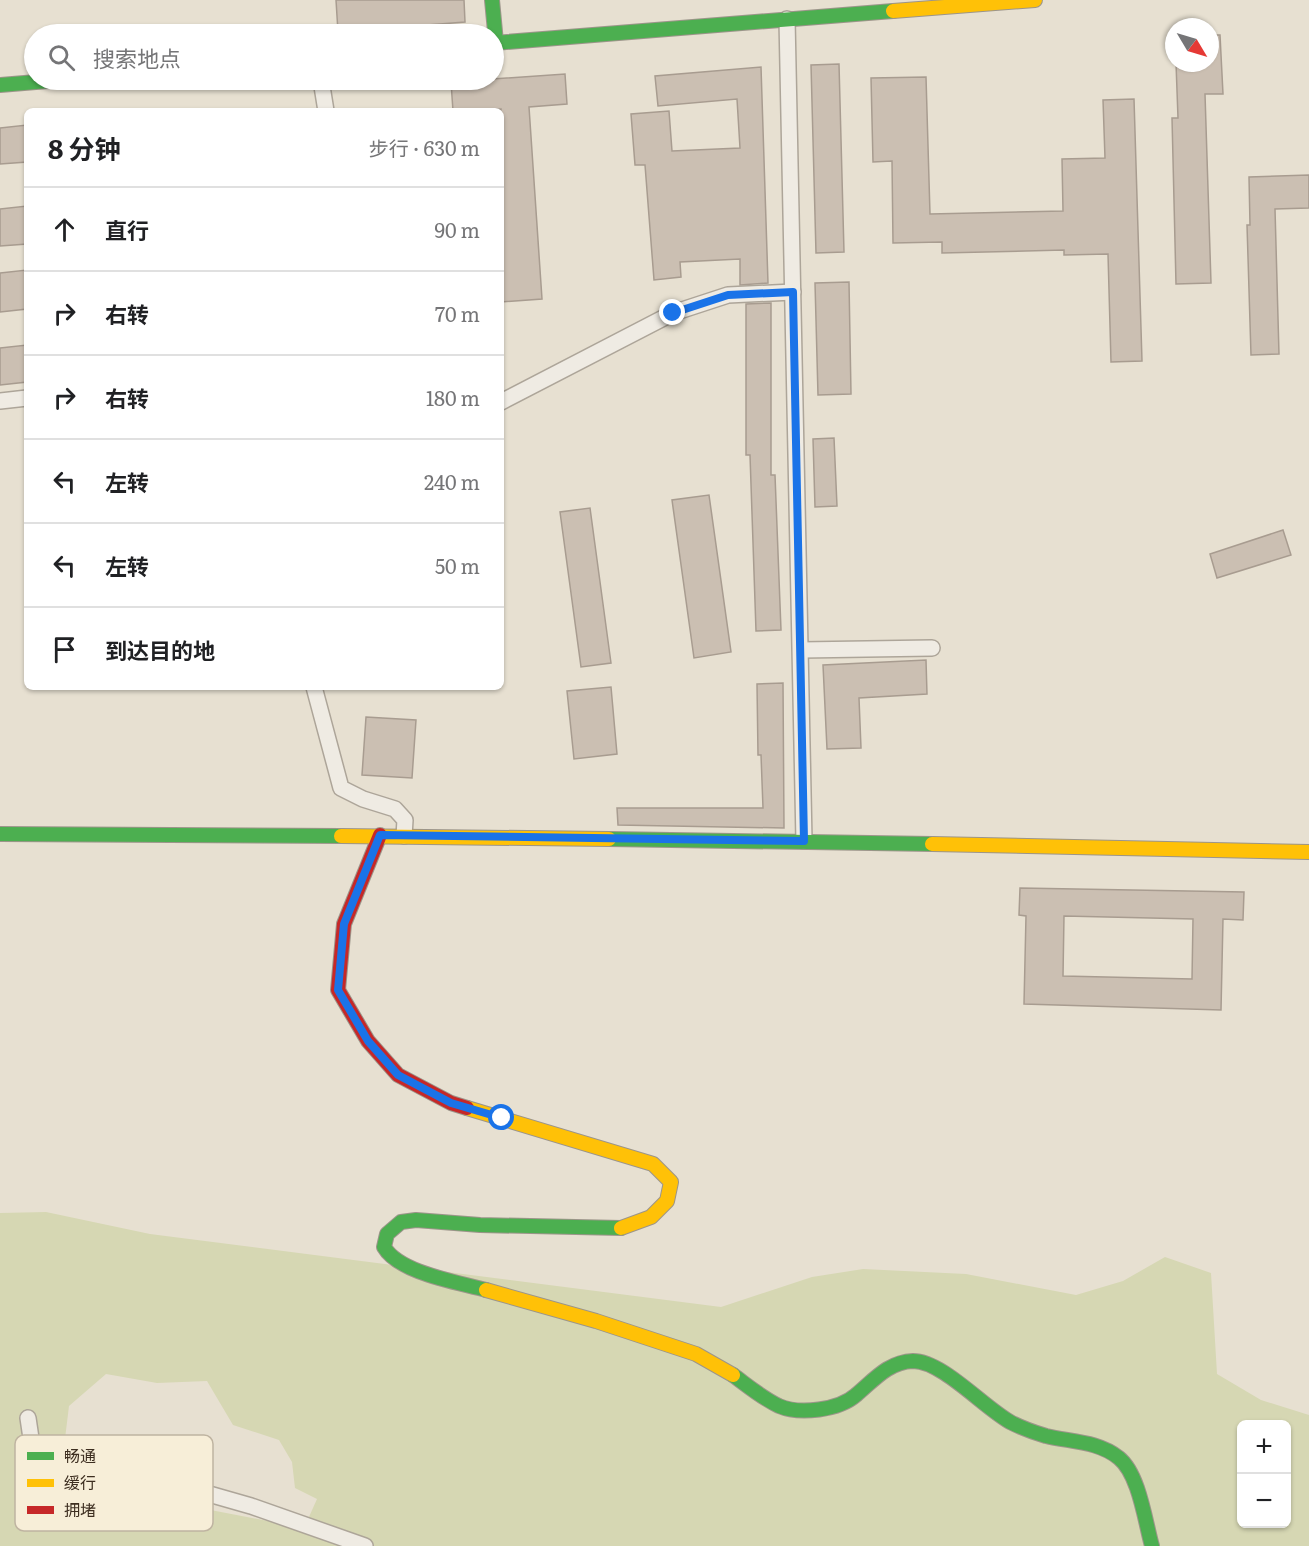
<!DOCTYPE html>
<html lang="zh">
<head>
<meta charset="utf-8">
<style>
	:root { --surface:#fff; --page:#f2f2f2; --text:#202124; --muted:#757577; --line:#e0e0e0 }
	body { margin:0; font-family:Literata,"Noto Sans SC",serif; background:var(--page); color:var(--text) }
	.controls { position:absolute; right:18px; bottom:18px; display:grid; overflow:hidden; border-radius:9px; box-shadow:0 2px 4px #0004 }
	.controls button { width:54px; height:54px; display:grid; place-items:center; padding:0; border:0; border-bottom:2px solid var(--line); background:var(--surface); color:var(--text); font:30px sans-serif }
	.compass { position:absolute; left:1165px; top:18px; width:54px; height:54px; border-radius:50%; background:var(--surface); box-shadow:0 2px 4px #0004; rotate:128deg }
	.stop { position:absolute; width:18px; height:18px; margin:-14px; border:4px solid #1a73e8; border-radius:50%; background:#fff }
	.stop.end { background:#1a73e8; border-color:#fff; box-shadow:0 2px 6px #0008 }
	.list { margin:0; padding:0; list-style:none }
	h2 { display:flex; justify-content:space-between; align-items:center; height:78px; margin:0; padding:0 24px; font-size:26px }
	h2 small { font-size:20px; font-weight:400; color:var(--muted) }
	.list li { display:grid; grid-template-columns:39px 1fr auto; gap:18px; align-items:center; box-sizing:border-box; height:84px; padding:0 24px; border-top:2px solid var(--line) }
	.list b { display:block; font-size:22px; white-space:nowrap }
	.list em { font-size:20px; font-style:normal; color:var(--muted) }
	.icon { flex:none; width:33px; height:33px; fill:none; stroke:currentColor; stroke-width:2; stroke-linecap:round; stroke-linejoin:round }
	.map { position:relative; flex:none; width:1309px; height:1546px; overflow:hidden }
	.search { position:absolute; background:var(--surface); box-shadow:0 2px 4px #0004; left:24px; top:24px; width:480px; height:66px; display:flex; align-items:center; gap:15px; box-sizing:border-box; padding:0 21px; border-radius:33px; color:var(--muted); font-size:22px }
	.panel { position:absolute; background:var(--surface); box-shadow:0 2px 4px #0004; left:24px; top:108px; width:480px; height:582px; border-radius:9px }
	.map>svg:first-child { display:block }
	.green { fill:#d6d7b3; fill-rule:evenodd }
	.building { fill:#cbbfb2; stroke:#a89c90; stroke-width:1.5; fill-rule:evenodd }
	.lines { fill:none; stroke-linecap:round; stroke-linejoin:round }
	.street-casing { stroke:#ada599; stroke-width:18 }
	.fast-casing { stroke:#9c958a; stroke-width:16 }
	.slow-casing { stroke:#9c958a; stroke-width:16 }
	.jam-casing { stroke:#9c958a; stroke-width:16 }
	.street { stroke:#efebe3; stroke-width:15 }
	.fast { stroke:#4caf50; stroke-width:14 }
	.slow { stroke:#ffc107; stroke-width:14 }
	.jam { stroke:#c62828; stroke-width:14 }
	.route { stroke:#1a73e8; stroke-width:8 }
	.key { fill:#f7eed8; stroke:#bfb4a1; stroke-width:1.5 }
	.key-label { font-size:16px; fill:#3d2e20 }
</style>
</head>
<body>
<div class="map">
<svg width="1309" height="1546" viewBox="0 0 1309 1546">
	<rect width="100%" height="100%" fill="#e7e0d1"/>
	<path class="green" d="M46 1212 150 1234 721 1307 812 1277 863 1269 966 1274 1076 1295 1123 1281 1165 1257 1211 1273 1217 1374 1261 1400 1309 1415V1546H0V1213ZM106 1374 157 1383 207 1381 233 1425 279 1440 292 1462 295 1488 317 1499 304 1528 143 1497 63 1455 69 1406ZM1242 1424H1286V1524H1242Z"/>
	<g class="building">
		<path d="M336 0H464L465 22 338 32Z"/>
		<path d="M1210 35H1220L1223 94H1205L1211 283 1176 284 1172 118H1178L1176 63H1210Z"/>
		<path d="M839 64 844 252 816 253 811 65Z"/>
		<path d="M761 67 768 283 740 285V259L680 262 681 277 654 280 645 165H635L631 114 669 111 672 151 740 148 737 99 658 106 655 76Z"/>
		<path d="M565 74 567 104 529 107 542 299 501 302V109L453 111 451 82Z"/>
		<path d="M926 77 930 214 1063 211 1062 159 1105 158 1103 100 1134 99 1142 361 1111 362 1108 254 1064 255V250L942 253V242L893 243 892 161 873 162 871 78Z"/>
		<path d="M27 125V162L0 164V128Z"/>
		<path d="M1309 175V208L1275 209 1279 354 1251 355 1247 225H1250L1249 177Z"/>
		<path d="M27 206V244L0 246V209Z"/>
		<path d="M27 270V309L0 312V273Z"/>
		<path d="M849 282 851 394 818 395 815 283Z"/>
		<path d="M771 303V475H775L781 630 756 631 750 455H746V304Z"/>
		<path d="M27 345V382L0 385V348Z"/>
		<path d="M834 438 837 506 815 507 813 439Z"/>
		<path d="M709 495 731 652 694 658 672 500Z"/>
		<path d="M590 508 611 663 581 667 560 512Z"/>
		<path d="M1283 530 1291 555 1217 578 1210 554Z"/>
		<path d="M926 660 927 694 859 698 861 748 827 749 823 665Z"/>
		<path d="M783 683 784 828 618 825 617 808H763L761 755H758L757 684Z"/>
		<path d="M611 687 617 754 574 759 567 691Z"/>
		<path d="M366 717 416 720 412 778 362 775Z"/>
		<path d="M1020 888 1244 892 1243 920 1223 919 1221 1010 1024 1004 1026 916 1019 915ZM1064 916 1193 919 1192 979 1063 976Z"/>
	</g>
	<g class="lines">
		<defs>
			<g id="street">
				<path d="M787 19 804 841"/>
				<path d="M321 80 326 111"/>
				<path d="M0 401 27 398"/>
				<path d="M501 402 673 313 728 295 793 292"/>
				<path d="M801 650 932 648"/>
				<path d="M314 687 341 788 363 799 395 809 405 820 404 836"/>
				<path d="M28 1418 32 1445 59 1470 98 1482 195 1490 251 1506 365 1546"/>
			</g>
			<g id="fast">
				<path d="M492 0 496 42"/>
				<path d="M494 43 893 11"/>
				<path d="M0 85 60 80"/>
				<path d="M0 834 341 836"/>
				<path d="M609 839 932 844"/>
				<path d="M486 1290C457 1282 399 1273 384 1247L387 1234 401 1222 416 1220 480 1225 621 1228"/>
				<path d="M733 1375C748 1386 762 1398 779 1406 800 1415 839 1410 856 1395 874 1380 888 1362 913 1361 943 1361 985 1409 1012 1423 1022 1428 1036 1433 1046 1436 1071 1442 1098 1441 1119 1458 1139 1474 1145 1521 1152 1546"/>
			</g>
			<g id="slow">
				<path d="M893 11 1035 0"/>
				<path d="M341 836 609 839"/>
				<path d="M932 844 1309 852"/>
				<path d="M467 1108 653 1164 671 1182 667 1201 651 1217 621 1228"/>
				<path d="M486 1290 596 1321 696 1354 733 1375"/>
			</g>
			<path id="jam" d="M380 835 344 924 338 990 368 1041 398 1075 451 1103 467 1108"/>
		</defs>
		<use href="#street" class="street-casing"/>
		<use href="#fast" class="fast-casing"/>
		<use href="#slow" class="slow-casing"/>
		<use href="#jam" class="jam-casing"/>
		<use href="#street" class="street"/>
		<use href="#fast" class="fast"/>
		<use href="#slow" class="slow"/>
		<use href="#jam" class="jam"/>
	</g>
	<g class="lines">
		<path class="route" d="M502 1118 451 1103 398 1075 368 1041 338 990 344 924 380 835 804 841 793 292 728 295 673 313"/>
	</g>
	<rect x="15" y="1435" width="198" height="96" rx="9" class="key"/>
	<rect x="27" y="1452" width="27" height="8" fill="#4caf50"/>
	<rect x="27" y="1479" width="27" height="8" fill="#ffc107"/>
	<rect x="27" y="1506" width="27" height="8" fill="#c62828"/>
	<g class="key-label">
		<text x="64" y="1462">畅通</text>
		<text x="64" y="1489">缓行</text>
		<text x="64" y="1516">拥堵</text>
	</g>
</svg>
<div class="controls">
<button>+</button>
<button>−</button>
</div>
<svg class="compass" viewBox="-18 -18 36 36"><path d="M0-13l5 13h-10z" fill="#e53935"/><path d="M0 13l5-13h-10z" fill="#757577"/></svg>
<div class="stop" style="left:502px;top:1118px"></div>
<div class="stop end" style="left:673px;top:313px"></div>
<div class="search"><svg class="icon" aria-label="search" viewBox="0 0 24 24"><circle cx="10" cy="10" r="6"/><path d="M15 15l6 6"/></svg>搜索地点</div>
<section class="panel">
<h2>8 分钟<small>步行 · 630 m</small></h2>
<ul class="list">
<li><svg class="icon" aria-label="ahead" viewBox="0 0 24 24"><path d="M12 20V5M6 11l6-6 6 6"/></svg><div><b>直行</b></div><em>90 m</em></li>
<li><svg class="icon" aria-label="right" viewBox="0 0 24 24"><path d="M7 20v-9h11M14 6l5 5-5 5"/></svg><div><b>右转</b></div><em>70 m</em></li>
<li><svg class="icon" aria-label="right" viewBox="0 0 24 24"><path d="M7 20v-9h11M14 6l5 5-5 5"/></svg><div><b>右转</b></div><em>180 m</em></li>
<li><svg class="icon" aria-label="left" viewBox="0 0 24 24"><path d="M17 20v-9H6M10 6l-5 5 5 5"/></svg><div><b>左转</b></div><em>240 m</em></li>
<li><svg class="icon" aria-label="left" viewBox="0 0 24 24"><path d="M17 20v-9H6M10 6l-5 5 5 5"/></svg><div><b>左转</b></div><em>50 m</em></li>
<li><svg class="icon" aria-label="arrive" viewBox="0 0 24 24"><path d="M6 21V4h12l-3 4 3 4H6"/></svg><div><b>到达目的地</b></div></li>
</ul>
</section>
</div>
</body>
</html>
